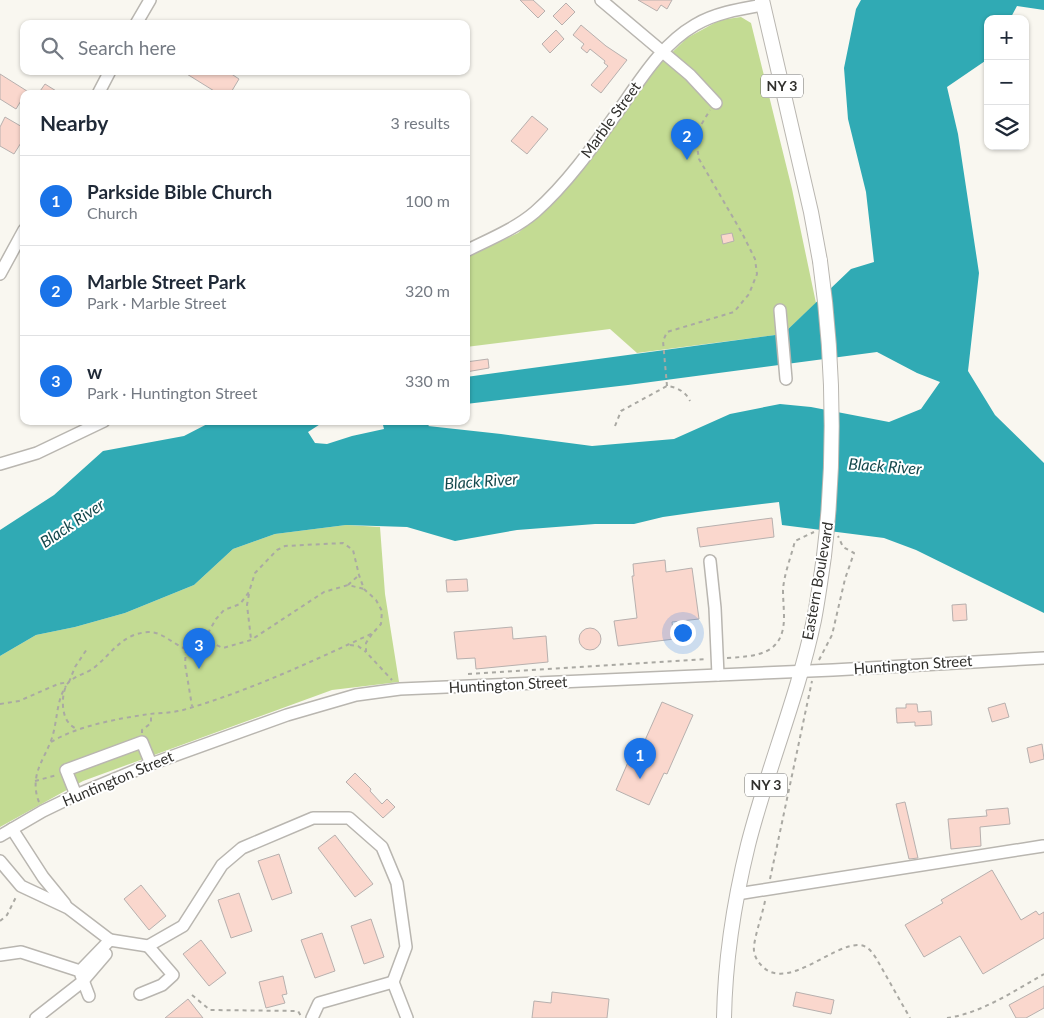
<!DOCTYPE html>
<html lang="en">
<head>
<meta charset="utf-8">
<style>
	:root { --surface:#fff; --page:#f2f2f3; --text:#1f2937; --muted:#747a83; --line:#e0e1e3; --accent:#1a73e8 }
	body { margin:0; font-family:Lato,sans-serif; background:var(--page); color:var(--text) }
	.controls { position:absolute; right:15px; top:15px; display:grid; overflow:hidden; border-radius:10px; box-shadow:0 1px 4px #0004 }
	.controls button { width:45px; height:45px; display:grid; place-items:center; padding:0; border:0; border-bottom:1px solid var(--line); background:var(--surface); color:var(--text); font:25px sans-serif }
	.you { position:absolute; left:682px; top:632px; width:18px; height:18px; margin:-12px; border:4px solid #fff; border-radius:50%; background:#1a73e8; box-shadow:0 0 0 8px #1a73e833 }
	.badge { display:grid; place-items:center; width:32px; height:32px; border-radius:50%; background:var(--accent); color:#fff; font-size:16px; font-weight:700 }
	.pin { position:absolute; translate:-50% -41px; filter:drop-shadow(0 1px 2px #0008) }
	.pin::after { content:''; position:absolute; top:26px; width:18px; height:15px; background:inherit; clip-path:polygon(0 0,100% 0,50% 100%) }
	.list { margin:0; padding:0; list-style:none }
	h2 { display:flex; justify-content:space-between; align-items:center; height:65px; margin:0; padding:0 20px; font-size:21px }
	h2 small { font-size:16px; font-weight:400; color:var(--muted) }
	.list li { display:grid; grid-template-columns:32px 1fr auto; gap:15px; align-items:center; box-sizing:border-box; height:90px; padding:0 20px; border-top:1px solid var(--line) }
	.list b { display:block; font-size:19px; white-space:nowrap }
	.list p { margin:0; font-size:16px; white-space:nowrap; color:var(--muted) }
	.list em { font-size:16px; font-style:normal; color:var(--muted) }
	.icon { flex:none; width:28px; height:28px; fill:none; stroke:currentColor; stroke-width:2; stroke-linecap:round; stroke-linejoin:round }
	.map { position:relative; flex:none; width:1044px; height:1018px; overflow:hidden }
	.search { position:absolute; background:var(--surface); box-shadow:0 1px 4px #0004; left:20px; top:20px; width:450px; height:55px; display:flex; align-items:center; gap:12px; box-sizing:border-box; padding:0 18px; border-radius:10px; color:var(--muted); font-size:19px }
	.panel { position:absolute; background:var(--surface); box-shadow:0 1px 4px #0004; left:20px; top:90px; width:450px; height:335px; border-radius:10px }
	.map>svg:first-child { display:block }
	.green { fill:#c3db93 }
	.water { fill:#30aab4 }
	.building { fill:#fad7cd; stroke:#b7b0ae }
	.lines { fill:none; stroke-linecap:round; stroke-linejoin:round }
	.minor-casing { stroke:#b9b6b0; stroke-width:14 }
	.major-casing { stroke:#b9b6b0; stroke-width:16 }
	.path { stroke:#aaa9a3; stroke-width:2; stroke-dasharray:4 4; stroke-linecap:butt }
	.minor { stroke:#fff; stroke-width:11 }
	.major { stroke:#fff; stroke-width:14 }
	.major-bridge-casing { stroke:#b9b6b0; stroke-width:16; stroke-linecap:butt }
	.major-bridge { stroke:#fff; stroke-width:14 }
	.labels { text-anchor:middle; stroke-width:4; stroke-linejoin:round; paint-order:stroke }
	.shield { fill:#fff; stroke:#6f6e6c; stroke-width:1 }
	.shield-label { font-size:14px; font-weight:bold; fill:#31302d }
	.street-label { font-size:15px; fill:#31302d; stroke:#fff }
	.water-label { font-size:16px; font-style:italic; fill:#14484c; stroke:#fff }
</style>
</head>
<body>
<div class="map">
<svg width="1044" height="1018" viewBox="0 0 1044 1018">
	<rect width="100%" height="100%" fill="#f9f7f0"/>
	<g class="green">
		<path d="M741 17 751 23 792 189 816 303 783 334 637 353 610 329 466 347V258L518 233 543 212 567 188 659 65 687 38 720 20Z"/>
		<path d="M346 525 380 527 385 594 399 682 332 690 83 781 0 827V656L36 635 75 627 125 613 194 585 233 549 275 534Z"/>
	</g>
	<path class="water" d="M861 0H1044V10L1017 6 1010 19H988V59L947 87 958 134 979 273 968 371 995 415 1044 463V613L916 550 884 538 782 525 779 502 705 511 663 517 634 524H595L517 530 455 541 407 527 346 525 275 534 233 549 194 585 125 613 75 627 36 635 0 656V530L54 495 103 451 184 436 213 421H325L308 432 315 443 327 444 352 436 384 429 382 421H434L428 426 501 434 592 446 674 439 730 414 780 404 811 407 889 422 921 409 940 382 917 373 877 352 628 385 466 404V377L783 334 851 269 874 262 866 192 848 119 844 68 856 9Z"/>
	<g class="building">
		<path d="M520 0H533L545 11 538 18Z"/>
		<path d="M638 0H672L667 9 661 5 657 11Z"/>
		<path d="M566 3 575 12 562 25 553 16Z"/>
		<path d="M581 25 606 46 627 60 601 93 591 85 608 66 604 63 605 61 590 49 587 53 581 48 584 44 573 35Z"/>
		<path d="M556 30 564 39 550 53 542 44Z"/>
		<path d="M182 71H227L239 79 230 94H219Z"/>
		<path d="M0 74 27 91 16 109 0 99Z"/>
		<path d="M45 84 61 94H38Z"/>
		<path d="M532 116 548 129 527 154 511 141Z"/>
		<path d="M5 117 24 128V138L14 154 0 146V127Z"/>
		<path d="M732 233 734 241 723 244 721 235Z"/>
		<path d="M488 359 489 368 466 372V362Z"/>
		<path d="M772 518 774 537 700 547 697 528Z"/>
		<path d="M665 560 666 572 692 568 699 619 672 622 674 639 618 646 614 621 637 618 632 576H634L633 564Z"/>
		<path d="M467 579 468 591 447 592 446 580Z"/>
		<path d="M966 604 967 620 953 621 952 605Z"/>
		<path d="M512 627 513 639 546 636 548 662 476 669 475 658 457 659 454 632Z"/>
		<circle cx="590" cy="639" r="11"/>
		<path d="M662 702 693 715 667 774 664 773 649 805 616 790 632 753 638 756Z"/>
		<path d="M1005 703 1009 717 992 722 988 708Z"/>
		<path d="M906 704H917L918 712 931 711 932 725 915 726V722L897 723 896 708H906Z"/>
		<path d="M1042 744 1044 759 1030 763 1027 748Z"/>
		<path d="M355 773 371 789 370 791 382 804 387 799 395 807 383 818 346 782Z"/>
		<path d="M905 802 918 858 909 859 896 804Z"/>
		<path d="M1008 808 1010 824 980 827 981 846 951 849 948 819 987 816 986 810Z"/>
		<path d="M335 835 373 884 355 897 318 848Z"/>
		<path d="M279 854 292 893 272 900 258 861Z"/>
		<path d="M992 870 1021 920 1036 911 1039 915 1044 912V938L983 974 960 936 924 957 905 925 943 903 941 900Z"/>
		<path d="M141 885 166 916 149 930 124 899Z"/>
		<path d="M239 893 252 931 231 938 218 900Z"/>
		<path d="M371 919 384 957 364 964 351 926Z"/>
		<path d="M322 933 335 971 315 978 301 940Z"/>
		<path d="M201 940 226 973 209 986 183 954Z"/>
		<path d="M283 976 287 994 282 995 285 1003 266 1008 259 982Z"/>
		<path d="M1044 986V1008L1026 1018H1016L1009 1005Z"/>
		<path d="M552 992 609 999 607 1018H532L534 1001 551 1003Z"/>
		<path d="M796 992 834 1000 831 1014 793 1006Z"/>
		<path d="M188 999 203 1018H165Z"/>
	</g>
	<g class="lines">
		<defs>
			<g id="minor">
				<path d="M601 0 690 75 716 103"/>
				<path d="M136 24 150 0"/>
				<path d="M98 94 110 71"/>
				<path d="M466 251C490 239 515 229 535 212 570 181 597 141 624 103 644 74 664 43 695 25 715 13 740 9 763 5"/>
				<path d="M0 274 24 230"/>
				<path d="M780 310 786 379"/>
				<path d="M0 464 37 453 104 421"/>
				<path d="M710 561 715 608 718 675"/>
				<path d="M76 795 66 770 142 742 151 764"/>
				<path d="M12 829 43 877 65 904"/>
				<path d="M0 836 43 811 76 795 151 764 287 715 356 695 400 689 833 670 1044 658"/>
				<path d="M0 861 21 886 68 908 110 940 80 971 21 952 0 955"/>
				<path d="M737 894 1043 846"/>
				<path d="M110 940 148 946 183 926 222 865 242 848 313 818H349L382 847 397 883 406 947 393 982 407 1018"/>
				<path d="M81 975 89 996"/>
				<path d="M140 994 162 985 173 975 148 946"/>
				<path d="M36 1018 82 982 106 954"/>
				<path d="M312 1018 319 1003 393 982"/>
			</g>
			<g id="major">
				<path d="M762 0 811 212 820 261"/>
				<path d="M724 1018C725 960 734 902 748 845 767 770 798 696 814 620 818 599 821 577 824 556"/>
			</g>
		</defs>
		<use href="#minor" class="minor-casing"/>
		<use href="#major" class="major-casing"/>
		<g class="path">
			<path d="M667 386 663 341 667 332 734 312 749 294 757 274 755 259 742 233 699 159 696 140 701 125 710 110"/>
			<path d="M615 426 621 411 667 386C677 387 686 392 690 401"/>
			<path d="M348 585 359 575"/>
			<path d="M249 594 247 605 251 639"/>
			<path d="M208 633 212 643 223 648 251 640 324 592 348 585 364 589"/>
			<path d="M372 634 366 643V652L392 680"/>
			<path d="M350 645 358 646 366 652"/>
			<path d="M186 649 185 664 192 706"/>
			<path d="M727 658C757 656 784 655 784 617 784 608 783 599 783 590 784 574 791 557 795 541L814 532"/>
			<path d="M819 660 832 635 845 579 854 553 843 547 838 536"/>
			<path d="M468 674 707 659"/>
			<path d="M69 682 75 667 87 649"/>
			<path d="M0 704 19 701 58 684 69 682"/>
			<path d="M142 733V730L151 723V714"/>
			<path d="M51 742C80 725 117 719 149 714 160 713 172 713 183 710 249 691 311 662 373 633L381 624 382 611 376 600 364 589 359 575 353 550 343 543 285 546 277 550 255 573 249 592 240 604 224 610 216 619 208 633 198 644 186 649C173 644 161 631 148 632 122 634 113 652 95 667 88 673 74 676 68 683 61 692 61 715 69 723 71 726 75 728 78 730"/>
			<path d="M35 781 57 775"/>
			<path d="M39 802C36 795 35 787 36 779 38 765 45 756 50 743 58 725 55 703 66 686"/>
			<path d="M770 879 812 681"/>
			<path d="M765 901C762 916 756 931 754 946 753 954 757 961 762 966 787 992 832 944 859 945 867 945 872 952 876 958L910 1018"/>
			<path d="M0 921 7 915 17 895"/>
			<path d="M192 995 210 1010 298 1011 301 1016"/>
			<path d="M947 1018C982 1013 1014 991 1044 974"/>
		</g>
		<use href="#minor" class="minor"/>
		<use href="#major" class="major"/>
		<defs>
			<path id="major-bridge" d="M820 261C834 361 836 456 824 556"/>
		</defs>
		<use href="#major-bridge" class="major-bridge-casing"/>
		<use href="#major-bridge" class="major-bridge"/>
	</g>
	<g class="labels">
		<g class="shield">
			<rect x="761" y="74.5" width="42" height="23" rx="4"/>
			<rect x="745" y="773.5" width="42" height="23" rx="4"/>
		</g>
		<g class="shield-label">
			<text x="782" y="91">NY 3</text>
			<text x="766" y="790">NY 3</text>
		</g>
		<g class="street-label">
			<text transform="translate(611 120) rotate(-54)" y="5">Marble Street</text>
			<text transform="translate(818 581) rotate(-80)" y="5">Eastern Boulevard</text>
			<text transform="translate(913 665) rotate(-4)" y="5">Huntington Street</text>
			<text transform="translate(508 685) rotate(-3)" y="5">Huntington Street</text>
			<text transform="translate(118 779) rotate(-23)" y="5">Huntington Street</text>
		</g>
		<g class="water-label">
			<text transform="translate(885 466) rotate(4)" y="6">Black River</text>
			<text transform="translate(481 481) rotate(-4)" y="6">Black River</text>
			<text transform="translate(72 523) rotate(-34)" y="6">Black River</text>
		</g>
	</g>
</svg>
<div class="controls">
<button>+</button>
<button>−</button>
<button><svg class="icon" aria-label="layers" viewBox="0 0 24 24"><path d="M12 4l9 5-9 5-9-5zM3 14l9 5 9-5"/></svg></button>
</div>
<div class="you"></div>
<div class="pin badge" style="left:640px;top:779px">1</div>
<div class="pin badge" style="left:687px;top:160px">2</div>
<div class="pin badge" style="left:199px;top:669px">3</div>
<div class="search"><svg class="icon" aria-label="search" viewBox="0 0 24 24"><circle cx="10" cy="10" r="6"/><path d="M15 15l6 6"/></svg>Search here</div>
<section class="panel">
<h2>Nearby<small>3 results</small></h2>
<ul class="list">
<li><span class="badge">1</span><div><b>Parkside Bible Church</b><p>Church</p></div><em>100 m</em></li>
<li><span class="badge">2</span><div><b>Marble Street Park</b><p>Park · Marble Street</p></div><em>320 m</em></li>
<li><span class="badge">3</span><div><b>w</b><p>Park · Huntington Street</p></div><em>330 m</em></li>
</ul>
</section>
</div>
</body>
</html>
